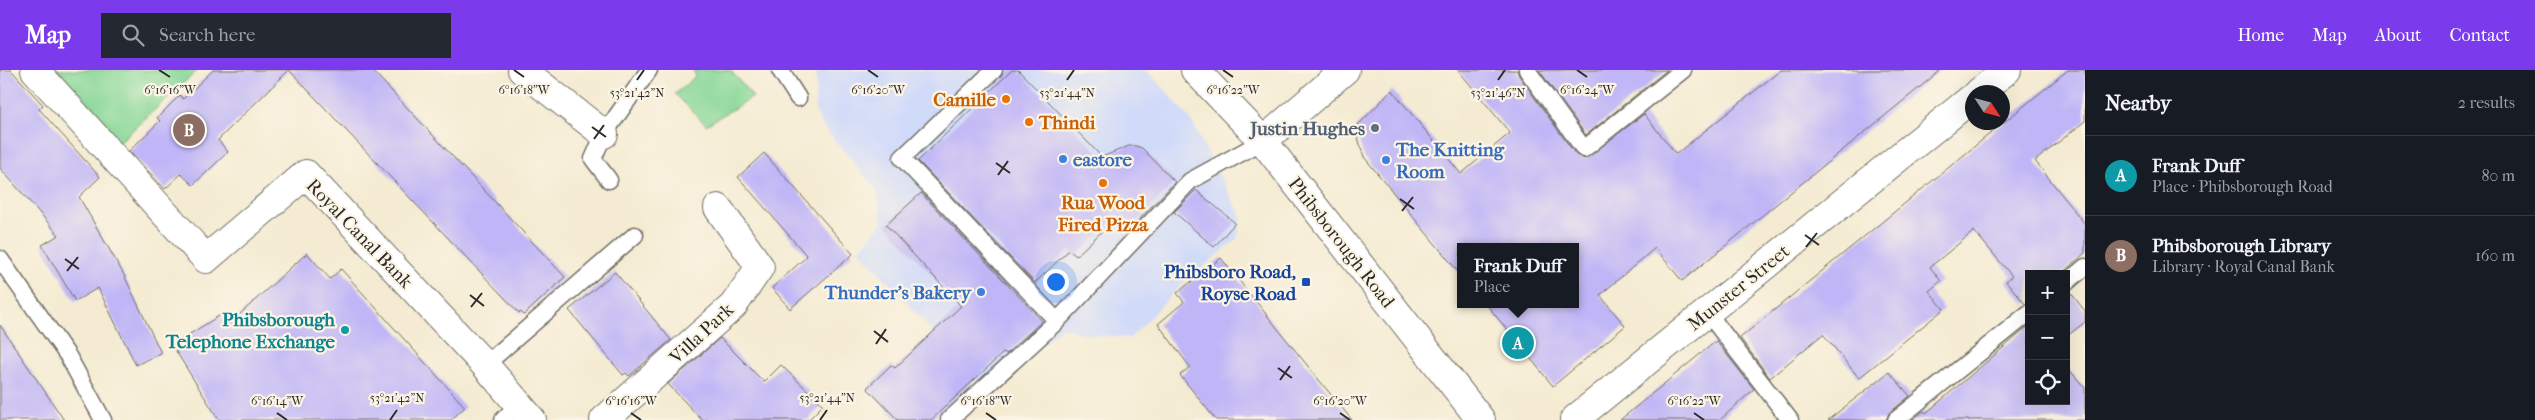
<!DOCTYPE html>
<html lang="en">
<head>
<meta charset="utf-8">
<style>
	:root { --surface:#171b24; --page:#242831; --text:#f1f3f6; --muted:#9ea1a6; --line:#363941; --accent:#7c3aed }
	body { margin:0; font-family:"IM FELL French Canon",serif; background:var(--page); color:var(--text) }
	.controls { position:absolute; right:15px; bottom:15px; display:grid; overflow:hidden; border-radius:0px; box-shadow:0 5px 20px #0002 }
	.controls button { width:45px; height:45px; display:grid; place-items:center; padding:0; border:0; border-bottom:1px solid var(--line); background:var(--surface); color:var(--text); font:25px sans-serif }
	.compass { position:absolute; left:1965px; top:15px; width:45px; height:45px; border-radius:50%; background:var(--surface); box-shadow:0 5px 20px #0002; rotate:126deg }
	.you { position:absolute; left:1055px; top:211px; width:18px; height:18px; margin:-12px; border:4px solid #fff; border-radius:50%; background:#1a73e8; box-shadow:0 0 0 8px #1a73e833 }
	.badge { display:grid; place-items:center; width:32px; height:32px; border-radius:50%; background:var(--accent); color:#fff; font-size:16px; font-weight:700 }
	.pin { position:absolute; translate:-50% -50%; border:2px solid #fff; box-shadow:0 1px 5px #0006 }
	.popup { position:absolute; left:1457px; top:173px; width:122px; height:65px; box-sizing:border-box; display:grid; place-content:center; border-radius:0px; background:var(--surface); filter:drop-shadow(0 1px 4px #0005); font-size:16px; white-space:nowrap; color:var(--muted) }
	.popup b { font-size:19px; color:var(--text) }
	.popup::after { content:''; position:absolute; left:50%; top:100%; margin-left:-10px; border:10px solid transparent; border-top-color:var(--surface) }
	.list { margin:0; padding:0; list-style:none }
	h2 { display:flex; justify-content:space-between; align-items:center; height:65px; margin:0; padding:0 20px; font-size:21px }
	h2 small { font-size:16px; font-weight:400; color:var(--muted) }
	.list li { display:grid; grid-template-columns:32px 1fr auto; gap:15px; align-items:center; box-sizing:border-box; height:80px; padding:0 20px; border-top:1px solid var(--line) }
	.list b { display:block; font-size:19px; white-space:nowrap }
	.list p { margin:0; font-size:16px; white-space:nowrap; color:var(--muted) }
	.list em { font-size:16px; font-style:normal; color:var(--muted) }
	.icon { flex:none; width:28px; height:28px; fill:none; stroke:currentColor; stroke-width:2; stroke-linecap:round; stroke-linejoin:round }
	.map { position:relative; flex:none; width:2085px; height:350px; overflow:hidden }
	header { display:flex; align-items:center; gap:30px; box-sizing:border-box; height:70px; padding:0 25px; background:var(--accent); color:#fff }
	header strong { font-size:24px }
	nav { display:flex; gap:28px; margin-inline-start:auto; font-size:18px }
	.search { width:350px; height:45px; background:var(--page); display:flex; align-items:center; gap:12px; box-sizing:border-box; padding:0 18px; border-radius:0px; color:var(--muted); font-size:19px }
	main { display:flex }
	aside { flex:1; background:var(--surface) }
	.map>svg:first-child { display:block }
	.built { fill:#d0daf9 }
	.green { fill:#86d797; stroke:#588161 }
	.building { fill:#bfb5f7 }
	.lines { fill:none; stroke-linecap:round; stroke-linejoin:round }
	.lane-casing { stroke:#716e65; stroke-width:19 }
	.street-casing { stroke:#716e65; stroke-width:30 }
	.secondary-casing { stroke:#716e65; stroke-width:30 }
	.lane { stroke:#fff; stroke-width:16 }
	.street { stroke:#fff; stroke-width:28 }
	.secondary { stroke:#fff; stroke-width:28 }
	.ticks { fill:none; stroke:#2b2b2b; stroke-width:2 }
	.food-dot { fill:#e8710a; stroke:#fcf5e5; stroke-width:2 }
	.service-dot { fill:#5c6f8a; stroke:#fcf5e5; stroke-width:2 }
	.shop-dot { fill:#3f7fe0; stroke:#fcf5e5; stroke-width:2 }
	.transit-dot { fill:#1a4fb4; stroke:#fcf5e5; stroke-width:2 }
	.culture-dot { fill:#0f9aa8; stroke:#fcf5e5; stroke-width:2 }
	.labels { text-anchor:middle; stroke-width:4.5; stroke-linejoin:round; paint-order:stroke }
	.food-label { font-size:19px; font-weight:bold; fill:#c56008; stroke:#fcf5e5; text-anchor:end }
	.service-label { font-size:19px; font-weight:bold; fill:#4e5e75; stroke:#fcf5e5; text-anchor:end }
	.shop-label { font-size:19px; font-weight:bold; fill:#366cbe; stroke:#fcf5e5; text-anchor:start }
	.street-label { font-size:19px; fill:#2b2b2b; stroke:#fcf5e5 }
	.transit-label { font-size:19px; font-weight:bold; fill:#164399; stroke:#fcf5e5; text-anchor:end }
	.culture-label { font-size:19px; font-weight:bold; fill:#0d838f; stroke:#fcf5e5; text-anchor:end }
	.ticks-label { font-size:12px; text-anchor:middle; fill:#2b2b2b; stroke:#fcf5e5; stroke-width:4.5; stroke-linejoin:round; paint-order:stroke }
</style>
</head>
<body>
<header>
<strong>Map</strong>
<div class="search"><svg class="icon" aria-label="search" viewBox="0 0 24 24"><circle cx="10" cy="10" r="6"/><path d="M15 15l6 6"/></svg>Search here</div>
<nav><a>Home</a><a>Map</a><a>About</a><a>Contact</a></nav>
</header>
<main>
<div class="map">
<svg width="2085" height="350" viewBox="0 0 2085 350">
	<rect width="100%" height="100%" fill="#fcf5e5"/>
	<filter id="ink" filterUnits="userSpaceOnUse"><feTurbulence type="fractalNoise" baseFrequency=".02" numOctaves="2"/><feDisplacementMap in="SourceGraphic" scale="10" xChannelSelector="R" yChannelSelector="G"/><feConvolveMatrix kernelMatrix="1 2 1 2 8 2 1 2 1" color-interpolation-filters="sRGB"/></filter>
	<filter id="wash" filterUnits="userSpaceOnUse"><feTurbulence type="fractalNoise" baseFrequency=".0096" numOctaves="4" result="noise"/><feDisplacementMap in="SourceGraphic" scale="20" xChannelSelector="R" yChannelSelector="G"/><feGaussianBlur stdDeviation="1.12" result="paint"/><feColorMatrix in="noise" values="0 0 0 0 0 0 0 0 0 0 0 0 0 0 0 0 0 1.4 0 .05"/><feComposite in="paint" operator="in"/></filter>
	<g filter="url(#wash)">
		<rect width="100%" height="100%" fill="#f4ebd2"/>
		<path class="built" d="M817 0H1145L1160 14 1190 49 1242 148 1237 169 1184 212 1130 268 1084 264 1062 257 989 324 859 180 882 153 876 119 821 54 815 39Z"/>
		<g class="green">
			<path d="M47 0H198L115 76Z"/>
			<path d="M693 0H730L753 27 706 55 675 24 696 6Z"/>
		</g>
		<g id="blocks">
			<g class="building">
				<path d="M0 0H11L43 35 39 39 100 107 79 127 123 203 161 283 136 295 98 218 75 231 42 175 59 165 0 98Z"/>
				<path d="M213 0H289L218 70 228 82 193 115 181 104 165 119 129 81 160 51 157 48 180 25 183 29Z"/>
				<path d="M289 0H372L565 207 524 245 521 242 519 243Z"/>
				<path d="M1012 0H1018L1102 87 1129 76H1136L1142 78 1175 112 1127 162 1114 150 1076 186 1069 180 1035 213 918 91Z"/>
				<path d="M1458 0H1517L1519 6 1576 85 1585 89 1644 44 1676 84 1781 0H1941L1682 211 1655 178 1600 225 1625 256 1553 316 1486 234H1576V177H1460V204L1364 87 1355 58 1392 20 1461 104 1510 63Z"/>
				<path d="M1539 0H1667L1586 65Z"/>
				<path d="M2068 0H2085V51L2035 91 2085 154V183L2061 204H2029V233L2025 234 2006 211 2012 206 1974 161 1930 197 1941 211 1929 221 1944 239 1859 308 1823 264 1770 308 1740 268Z"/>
				<path d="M764 83 853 184 790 239 772 218 807 186 738 107Z"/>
				<path d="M1196 120 1235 153 1214 177 1174 142Z"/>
				<path d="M921 123 1042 251 1006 284 1004 282 931 350H898L867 318 891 295 895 298 961 236 886 155Z"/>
				<path d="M307 183 330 209 341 199 465 337 451 350H219L172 275 222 244 229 254Z"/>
				<path d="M1221 188 1323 315 1352 350H1216L1180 305 1190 297 1158 254 1184 232 1177 223Z"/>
				<path d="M615 202 671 270 629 306 626 303 623 305 569 240Z"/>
				<path d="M2070 222 2085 241V252L2066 267V223Z"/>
				<path d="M0 255 64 350H0Z"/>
				<path d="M2029 256V331H2066V296L2085 318V350H1912L1924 341 1926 343Z"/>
				<path d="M720 268 764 312 781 295 823 335 808 350H702L668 314Z"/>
				<path d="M1716 271 1754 319 1720 350H1620Z"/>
				<path d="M1889 302 1910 326 1889 343 1886 350H1828Z"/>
			</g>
		</g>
	</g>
	<g filter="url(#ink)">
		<use href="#blocks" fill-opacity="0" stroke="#716e65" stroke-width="1"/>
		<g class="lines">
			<defs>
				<g id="lane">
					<path d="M780 0 798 28"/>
					<path d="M994 0 902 88 1057 251"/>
					<path d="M1527 0 1584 79 1683 0"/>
					<path d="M609 110 593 89 604 64 649 0"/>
					<path d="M0 189 68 286 103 350"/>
					<path d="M2066 213 2085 197"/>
					<path d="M1707 242 1790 350"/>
					<path d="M485 295 635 165"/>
					<path d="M503 350 518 335"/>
					<path d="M949 350 1057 251 1190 111 1263 71"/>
					<path d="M1896 350 2029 243"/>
				</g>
				<g id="street">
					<path d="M35 0 206 189 306 104 485 295 532 350"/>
					<path d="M522 0 604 64"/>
					<path d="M1979 22 2007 0"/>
					<path d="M604 350 733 236 760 197 718 138"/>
					<path d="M1574 350 1972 28"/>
				</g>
				<g id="secondary">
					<path d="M1195 0 1263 71 1481 350"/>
					<path d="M1263 71 1345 0"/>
				</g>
			</defs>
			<use href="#lane" class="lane-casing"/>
			<use href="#street" class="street-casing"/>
			<use href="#secondary" class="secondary-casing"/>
			<use href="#lane" class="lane"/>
			<use href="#street" class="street"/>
			<use href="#secondary" class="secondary"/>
		</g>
	</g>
	<path class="ticks" d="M159 0 170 7M514 0 524 7M868 0 878 7M1223 0 1233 7M1577 0 1587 7M637 10 644 0M1067 10 1074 0M1498 10 1505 0M592 57 606 67M594 69 604 55M996 93 1010 103M998 105 1008 91M1400 129 1414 139M1402 141 1413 127M1805 165 1819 175M1806 177 1817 163M65 189 79 199M67 201 78 187M470 225 484 236M471 237 482 223M874 261 888 272M876 274 886 259M1278 298 1292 308M1280 310 1290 296M277 343 287 350M631 343 641 350M986 343 996 350M1340 343 1350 350M1694 343 1704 350M390 350 397 340M820 350 827 340"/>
	<g class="food-dot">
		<circle cx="1006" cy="29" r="5"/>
		<circle cx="1029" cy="52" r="5"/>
		<circle cx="1103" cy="113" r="5"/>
	</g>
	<circle class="service-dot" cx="1375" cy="58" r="5"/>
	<g class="shop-dot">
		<circle cx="1063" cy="89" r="5"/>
		<circle cx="1386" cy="90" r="5"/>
		<circle cx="981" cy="222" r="5"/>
	</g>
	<rect class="transit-dot" x="1301" y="207" width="10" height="10" rx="2.5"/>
	<circle class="culture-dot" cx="345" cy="260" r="5"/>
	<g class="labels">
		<g class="food-label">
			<text x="996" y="36">Camille</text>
			<text x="1039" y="59" text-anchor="start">Thindi</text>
			<text x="1103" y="139" text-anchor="middle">Rua Wood<tspan x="1103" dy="22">Fired Pizza</tspan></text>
		</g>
		<g class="service-label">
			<text x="1365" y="65">Justin Hughes</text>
		</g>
		<g class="shop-label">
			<text x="1396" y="86">The Knitting<tspan x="1396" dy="22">Room</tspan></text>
			<text x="1073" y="96">eastore</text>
			<text x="971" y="229" text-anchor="end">Thunder's Bakery</text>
		</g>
		<g class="street-label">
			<text transform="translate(360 163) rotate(46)" y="7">Royal Canal Bank</text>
			<text transform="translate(1342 172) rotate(52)" y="7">Phibsborough Road</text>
			<text transform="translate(1738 217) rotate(-39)" y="7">Munster Street</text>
			<text transform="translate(701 263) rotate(-43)" y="7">Villa Park</text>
		</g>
		<g class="transit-label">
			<text x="1296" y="208">Phibsboro Road,<tspan x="1296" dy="22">Royse Road</tspan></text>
		</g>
		<g class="culture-label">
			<text x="335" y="256">Phibsborough<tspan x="335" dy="22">Telephone Exchange</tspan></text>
		</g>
	</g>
	<g class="ticks-label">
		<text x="170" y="24">6°16'16"W</text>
		<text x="524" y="24">6°16'18"W</text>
		<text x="878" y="24">6°16'20"W</text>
		<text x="1233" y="24">6°16'22"W</text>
		<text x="1587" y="24">6°16'24"W</text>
		<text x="637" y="27">53°21'42"N</text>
		<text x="1067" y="27">53°21'44"N</text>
		<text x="1498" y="27">53°21'46"N</text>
		<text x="397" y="332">53°21'42"N</text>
		<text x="827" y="332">53°21'44"N</text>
		<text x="277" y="335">6°16'14"W</text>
		<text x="631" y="335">6°16'16"W</text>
		<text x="986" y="335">6°16'18"W</text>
		<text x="1340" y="335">6°16'20"W</text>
		<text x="1694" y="335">6°16'22"W</text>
	</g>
</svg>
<div class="controls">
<button>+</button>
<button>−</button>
<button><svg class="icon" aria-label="locate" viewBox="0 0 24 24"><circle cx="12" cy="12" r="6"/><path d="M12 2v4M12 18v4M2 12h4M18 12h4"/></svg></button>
</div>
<svg class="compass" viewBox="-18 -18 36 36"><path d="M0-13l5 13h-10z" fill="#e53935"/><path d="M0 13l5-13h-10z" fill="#9ea1a6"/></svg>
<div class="you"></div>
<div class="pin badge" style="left:1518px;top:273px;background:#0f9aa8">A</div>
<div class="popup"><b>Frank Duff</b>Place</div>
<div class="pin badge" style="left:189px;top:60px;background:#8d6e63">B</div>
</div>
<aside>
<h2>Nearby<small>2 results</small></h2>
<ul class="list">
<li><span class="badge" style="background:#0f9aa8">A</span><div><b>Frank Duff</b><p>Place · Phibsborough Road</p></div><em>80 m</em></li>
<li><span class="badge" style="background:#8d6e63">B</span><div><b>Phibsborough Library</b><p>Library · Royal Canal Bank</p></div><em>160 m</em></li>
</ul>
</aside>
</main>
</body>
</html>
